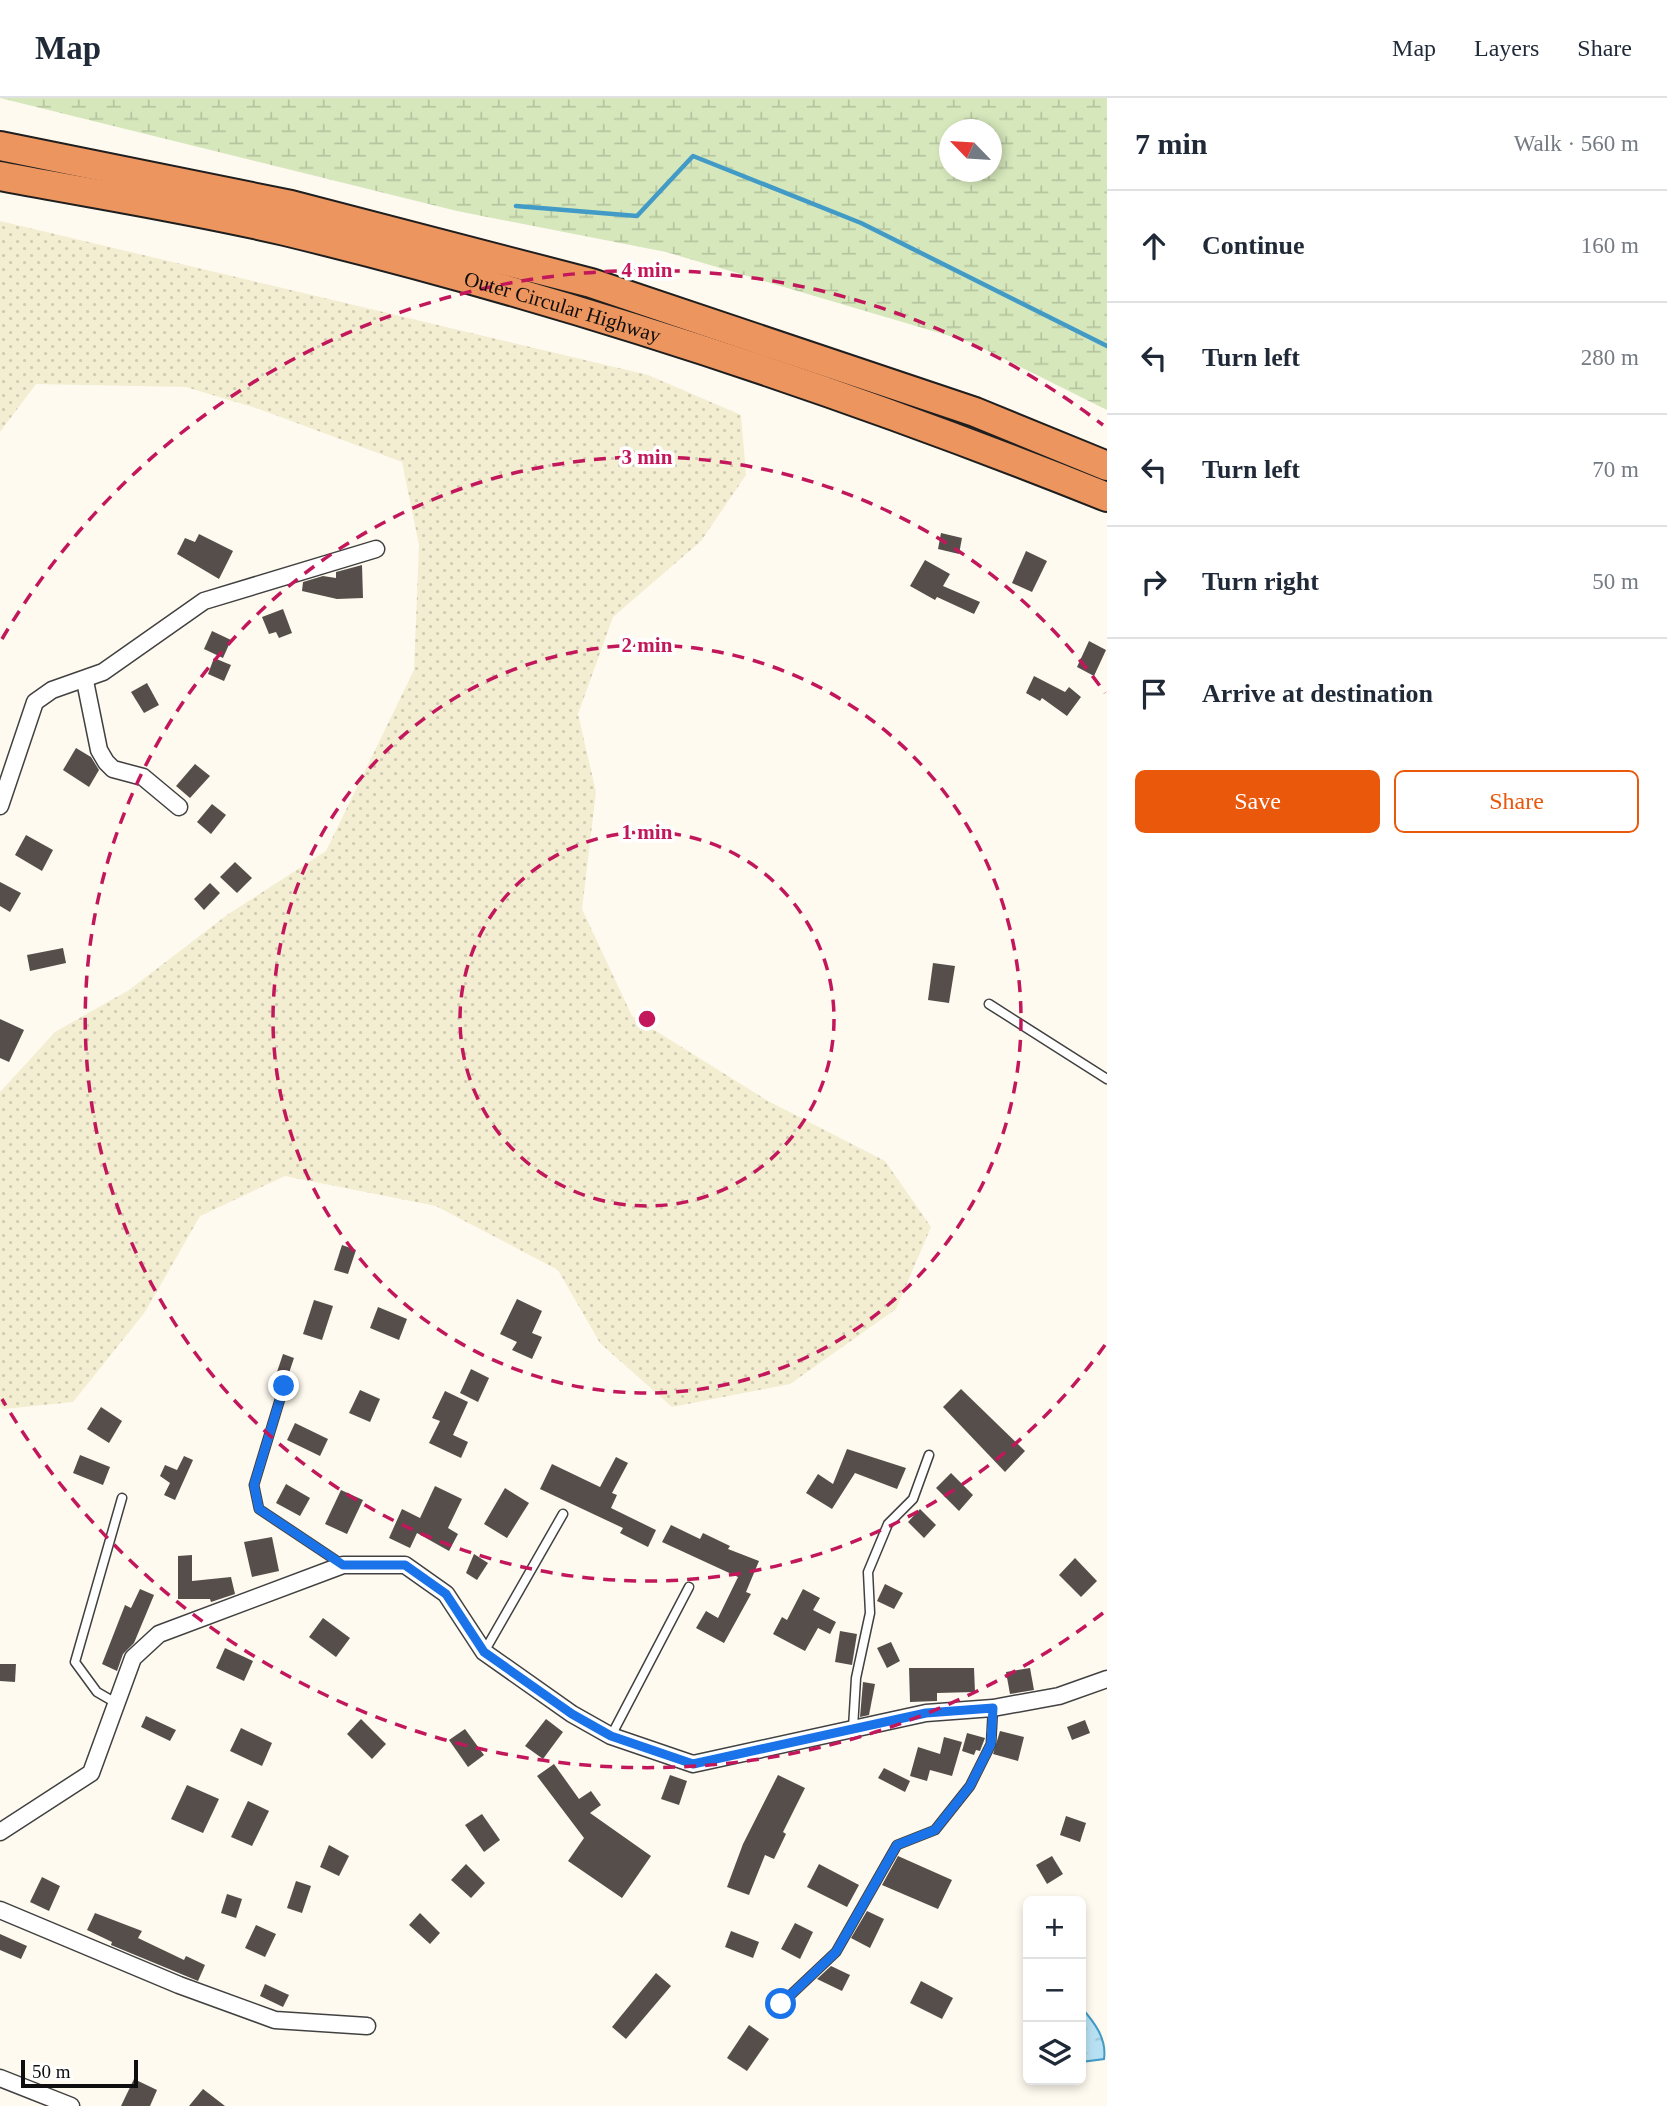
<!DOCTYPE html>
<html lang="en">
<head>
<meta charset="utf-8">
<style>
	:root { --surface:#fff; --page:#f2f2f3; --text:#1f2937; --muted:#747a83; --line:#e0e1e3; --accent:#ea580c }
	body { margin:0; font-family:Georgia,serif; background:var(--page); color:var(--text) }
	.controls { position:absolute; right:21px; bottom:21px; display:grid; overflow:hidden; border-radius:10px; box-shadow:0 4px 10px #0003 }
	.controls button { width:63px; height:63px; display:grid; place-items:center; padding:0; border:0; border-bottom:2px solid var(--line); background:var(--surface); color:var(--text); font:35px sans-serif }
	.compass { position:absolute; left:939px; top:21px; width:63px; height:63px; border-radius:50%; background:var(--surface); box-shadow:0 4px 10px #0003; rotate:295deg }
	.scale { position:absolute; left:21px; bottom:18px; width:117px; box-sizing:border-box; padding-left:7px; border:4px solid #0e0e0e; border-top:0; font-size:19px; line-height:24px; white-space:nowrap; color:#0e0e0e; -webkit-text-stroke:5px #fff; paint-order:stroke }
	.stop { position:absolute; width:21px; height:21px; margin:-16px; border:5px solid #1a73e8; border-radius:50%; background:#fff }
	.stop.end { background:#1a73e8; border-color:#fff; box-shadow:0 2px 7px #0008 }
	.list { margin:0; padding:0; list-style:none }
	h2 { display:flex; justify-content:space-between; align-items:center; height:91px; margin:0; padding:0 28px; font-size:30px }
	h2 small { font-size:23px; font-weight:400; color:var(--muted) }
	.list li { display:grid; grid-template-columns:46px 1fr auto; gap:21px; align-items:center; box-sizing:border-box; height:112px; padding:0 28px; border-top:2px solid var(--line) }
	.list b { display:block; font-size:26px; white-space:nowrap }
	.list em { font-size:23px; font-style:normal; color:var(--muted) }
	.actions { display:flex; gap:14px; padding:21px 28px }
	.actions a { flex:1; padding:16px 0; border:2px solid var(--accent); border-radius:10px; text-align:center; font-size:24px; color:var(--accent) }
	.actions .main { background:var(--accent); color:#fff }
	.icon { flex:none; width:38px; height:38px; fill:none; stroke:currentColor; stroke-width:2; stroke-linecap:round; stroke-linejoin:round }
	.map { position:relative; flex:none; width:1107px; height:2008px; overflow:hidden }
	header { display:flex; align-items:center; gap:42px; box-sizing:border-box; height:98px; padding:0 35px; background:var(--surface); border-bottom:2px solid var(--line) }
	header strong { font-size:33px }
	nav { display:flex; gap:38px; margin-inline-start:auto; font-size:24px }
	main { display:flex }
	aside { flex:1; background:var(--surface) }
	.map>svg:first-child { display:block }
	.farmland { fill:url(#farmland-dots) }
	.wetland { fill:url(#wetland-marsh); fill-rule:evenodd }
	.water { fill:url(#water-ripples); stroke:#429bc6; stroke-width:2 }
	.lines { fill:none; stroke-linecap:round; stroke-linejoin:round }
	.stream { stroke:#429bc6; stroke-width:4.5 }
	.building { fill:#564e4b }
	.service-casing { stroke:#414141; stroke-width:11 }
	.minor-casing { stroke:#414141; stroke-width:19 }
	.motorway-casing { stroke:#1f1f1f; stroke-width:32 }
	.service { stroke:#fff; stroke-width:8 }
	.minor { stroke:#fff; stroke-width:16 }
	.motorway { stroke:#ec955f; stroke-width:28 }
	.route { stroke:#1a73e8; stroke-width:9 }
	.ring { fill:none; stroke:#c2185b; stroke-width:3.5; stroke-dasharray:12 9 }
	.labels { text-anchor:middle; stroke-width:7; stroke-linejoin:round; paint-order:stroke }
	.street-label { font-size:21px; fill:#0e0e0e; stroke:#fff }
	.centre { fill:#c2185b; stroke:#fff; stroke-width:3.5 }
	.ring-label { font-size:21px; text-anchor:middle; font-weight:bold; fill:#c2185b; stroke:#fff; stroke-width:7; stroke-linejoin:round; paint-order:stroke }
</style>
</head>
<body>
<header>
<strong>Map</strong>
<nav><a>Map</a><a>Layers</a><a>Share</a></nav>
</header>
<main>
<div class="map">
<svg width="1107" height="2008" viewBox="0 0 1107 2008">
	<defs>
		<pattern id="farmland-dots" width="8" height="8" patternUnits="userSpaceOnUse" patternTransform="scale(1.75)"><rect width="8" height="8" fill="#f3edd1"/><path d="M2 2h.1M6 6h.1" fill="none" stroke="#cfcab2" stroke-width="1.8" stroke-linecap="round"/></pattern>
		<pattern id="wetland-marsh" width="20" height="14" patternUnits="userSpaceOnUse" patternTransform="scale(1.75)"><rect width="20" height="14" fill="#d5e7bb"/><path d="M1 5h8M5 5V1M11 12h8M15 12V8" fill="none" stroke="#b6c5a0"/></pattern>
		<pattern id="water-ripples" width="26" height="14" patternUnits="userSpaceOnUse" patternTransform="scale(1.75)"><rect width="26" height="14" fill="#b7e1f3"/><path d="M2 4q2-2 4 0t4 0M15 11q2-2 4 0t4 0" fill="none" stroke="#9cc0cf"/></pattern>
	</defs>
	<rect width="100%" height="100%" fill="#fefaef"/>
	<path class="farmland" d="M0 123 648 277 741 317 746 377 701 443 613 519 578 616 596 694 582 811 632 918 768 1003 885 1063 931 1129 896 1211 790 1286 672 1309 600 1245 558 1172 436 1108 285 1078 200 1118 145 1214 73 1304 3 1311 0 1308V994L55 934 129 892 227 817 326 753 414 572 419 447 402 364 259 311 186 289 36 286 0 334Z"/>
	<path class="wetland" d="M0 0H1107V312L970 244 666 154 457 113ZM950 32H992V74H950Z"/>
	<path class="water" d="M1081 1909C1094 1924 1107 1940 1104 1961L1081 1964Z"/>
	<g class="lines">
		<path class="stream" d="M516 108 637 118 693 58 861 125 1107 248"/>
	</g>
	<g class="building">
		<path d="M941 435 962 440 959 456 938 451Z"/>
		<path d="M199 436 233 453 219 481 177 456 185 440 195 444Z"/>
		<path d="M1026 453 1047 463 1032 494 1012 485Z"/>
		<path d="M925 462 950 476 943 488 980 504 974 516 937 499 935 502 910 488Z"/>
		<path d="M362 467 363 500 337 501 302 493 303 484 323 478 336 480V474Z"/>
		<path d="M283 511 292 535 279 540 276 534 269 536 262 519Z"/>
		<path d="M212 533 231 542 223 560 204 551Z"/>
		<path d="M1089 543 1106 552 1094 578 1077 569Z"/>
		<path d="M214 560 231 567 224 583 208 576Z"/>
		<path d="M1034 578 1065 594 1069 589 1081 599 1067 618 1042 600 1040 603 1026 595Z"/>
		<path d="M147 585 159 607 144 615 131 594Z"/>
		<path d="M76 650 91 659 99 672 89 689 63 672Z"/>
		<path d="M195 666 210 678 190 700 176 688Z"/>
		<path d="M212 706 226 717 211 736 197 724Z"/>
		<path d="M26 737 53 752 42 773 15 757Z"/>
		<path d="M235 764 252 780 237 795 220 779Z"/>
		<path d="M0 784 21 795 10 814 0 808Z"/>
		<path d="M210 785 220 795 204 812 194 801Z"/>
		<path d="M63 850 66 865 30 873 27 857Z"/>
		<path d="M933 865 955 868 949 905 928 902Z"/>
		<path d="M0 921 24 932 9 964 0 960Z"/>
		<path d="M342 1147 356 1152 348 1176 334 1172Z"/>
		<path d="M517 1201 542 1213 532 1235 542 1239 532 1261 512 1252 517 1244 500 1236Z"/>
		<path d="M314 1202 333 1208 322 1242 303 1236Z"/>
		<path d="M378 1209 407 1221 399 1242 370 1230Z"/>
		<path d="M283 1256 294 1260 287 1281 276 1277Z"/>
		<path d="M471 1271 489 1280 478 1304 460 1295Z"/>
		<path d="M961 1291 1025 1353 1005 1374 943 1309Z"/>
		<path d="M360 1292 380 1301 370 1324 349 1315Z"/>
		<path d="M445 1293 468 1304 453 1337 468 1344 461 1360 429 1345 440 1323 432 1320Z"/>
		<path d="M101 1309 122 1323 109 1345 87 1331Z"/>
		<path d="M295 1325 328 1341 320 1358 287 1342Z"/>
		<path d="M847 1351 906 1370 897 1391 855 1375 832 1411 806 1395 818 1376 833 1386Z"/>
		<path d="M80 1357 110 1369 103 1387 73 1375Z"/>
		<path d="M184 1358 193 1362 175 1402 164 1397 170 1385 160 1378 165 1367 177 1372Z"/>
		<path d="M616 1359 628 1365 612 1395 617 1397 611 1410 656 1432 648 1449 620 1435 623 1430 540 1391 552 1366 600 1389Z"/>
		<path d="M951 1375 973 1397 959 1413 936 1390Z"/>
		<path d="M286 1386 310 1400 300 1418 276 1405Z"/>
		<path d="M435 1388 462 1401 448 1430 458 1436 449 1453 417 1435 410 1450 389 1440 402 1411 420 1420Z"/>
		<path d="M505 1390 529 1405 507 1440 484 1426Z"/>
		<path d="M341 1392 363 1402 347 1436 325 1426Z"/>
		<path d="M920 1411 936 1427 924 1440 908 1424Z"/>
		<path d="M671 1427 700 1441 703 1435 730 1448 728 1451 759 1463 746 1494 751 1496 724 1545 696 1530 706 1513 718 1520 738 1479 662 1444Z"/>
		<path d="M272 1439 279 1473 252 1479 244 1444Z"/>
		<path d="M474 1456 488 1465 477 1482 466 1475Z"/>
		<path d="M192 1457V1483L231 1479 235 1496 211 1504 210 1501H178V1458Z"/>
		<path d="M1075 1460 1097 1483 1081 1499 1059 1477Z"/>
		<path d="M885 1486 903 1495 894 1511 877 1503Z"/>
		<path d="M140 1491 154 1497 134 1545 123 1556 117 1573 102 1566 125 1507 131 1510Z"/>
		<path d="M803 1491 820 1500 813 1512 836 1524 830 1536 818 1530 805 1553 773 1536 782 1519 787 1522Z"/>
		<path d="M323 1520 350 1540 336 1559 309 1539Z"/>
		<path d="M840 1533 857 1536 852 1567 835 1564Z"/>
		<path d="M891 1544 900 1563 887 1570 877 1550Z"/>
		<path d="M225 1550 253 1563 244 1583 216 1570Z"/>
		<path d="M0 1566H16L15 1584 0 1583Z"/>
		<path d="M909 1570H974L975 1594 937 1595V1603L910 1604Z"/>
		<path d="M1030 1570 1034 1592 1010 1596 1006 1574Z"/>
		<path d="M863 1584 875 1586 869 1617 860 1619Z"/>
		<path d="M146 1618 176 1632 170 1643 141 1629Z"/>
		<path d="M361 1621 386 1646 372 1661 347 1636Z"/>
		<path d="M546 1621 563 1634 543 1661 525 1648Z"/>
		<path d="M1085 1622 1090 1635 1072 1642 1067 1629Z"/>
		<path d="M241 1630 272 1645 262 1668 230 1653Z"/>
		<path d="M465 1631 484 1657 468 1669 449 1642Z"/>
		<path d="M1000 1633 1024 1639 1018 1663 993 1656Z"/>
		<path d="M967 1635 985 1640 980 1653 976 1652 974 1657 962 1653Z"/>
		<path d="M944 1639 962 1644 952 1678 930 1672 927 1683 910 1678 918 1649 940 1656Z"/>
		<path d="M554 1666 579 1701 591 1693 601 1707 590 1715 651 1758 622 1800 568 1763 584 1740 537 1678Z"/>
		<path d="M884 1670 910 1683 905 1694 878 1680Z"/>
		<path d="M670 1677 687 1683 679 1707 661 1701Z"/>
		<path d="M778 1677 805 1690 783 1734 786 1736 774 1761 765 1757 749 1797 727 1789 743 1746Z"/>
		<path d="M187 1687 219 1701 203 1735 171 1721Z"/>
		<path d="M248 1703 269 1713 252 1748 231 1739Z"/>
		<path d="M482 1716 500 1742 484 1754 465 1727Z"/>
		<path d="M1066 1718 1086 1725 1080 1744 1060 1737Z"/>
		<path d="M329 1747 349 1758 339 1778 320 1769Z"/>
		<path d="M898 1758 952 1782 938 1811 882 1787Z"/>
		<path d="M1052 1758 1063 1776 1047 1786 1036 1767Z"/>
		<path d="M466 1766 485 1785 471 1800 451 1782Z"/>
		<path d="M819 1766 859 1787 847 1809 807 1789Z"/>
		<path d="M42 1779 60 1788 49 1813 30 1804Z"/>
		<path d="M296 1783 311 1788 302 1815 287 1810Z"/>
		<path d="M227 1796 242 1801 236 1820 221 1815Z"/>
		<path d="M867 1813 884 1821 870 1850 851 1840Z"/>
		<path d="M95 1815 142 1833 138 1840 184 1862 186 1858 205 1867 198 1883 111 1847 112 1844 87 1832Z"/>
		<path d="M420 1815 440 1835 430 1846 409 1827Z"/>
		<path d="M795 1825 813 1834 800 1861 781 1851Z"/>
		<path d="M256 1827 276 1836 265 1859 245 1850Z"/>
		<path d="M731 1833 759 1844 753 1860 725 1849Z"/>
		<path d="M0 1836 27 1848 21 1861 0 1852Z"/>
		<path d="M831 1868 850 1877 842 1893 817 1881Z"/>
		<path d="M656 1875 671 1888 626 1941 612 1929Z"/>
		<path d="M921 1883 953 1900 942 1921 910 1905Z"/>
		<path d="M265 1886 289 1897 283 1909 260 1898Z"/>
		<path d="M749 1927 769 1941 747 1973 727 1960Z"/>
		<path d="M134 1981 157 1992 150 2008H121Z"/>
		<path d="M203 1991 225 2008H189Z"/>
	</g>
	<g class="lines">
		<defs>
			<g id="service">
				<path d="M989 906 1107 981"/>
				<path d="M284 1288 254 1387 259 1411 343 1467"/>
				<path d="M484 1554 563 1416"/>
				<path d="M116 1605 97 1594 75 1564 122 1400"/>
				<path d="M853 1630 856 1580 870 1515 868 1474 888 1426 913 1401 929 1357"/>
				<path d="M611 1638 689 1489"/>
				<path d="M781 1906 836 1854 897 1747 935 1732 970 1688 991 1646 993 1610"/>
			</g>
			<g id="minor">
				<path d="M85 583 99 652 106 664 113 671 143 679 179 709"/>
				<path d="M0 708 35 604 52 592 103 574 204 503 376 451"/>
				<path d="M0 1734 91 1675 133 1560 159 1536 343 1467H405L446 1496 484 1554 572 1616 611 1638 693 1666 926 1615 993 1610 1059 1598 1107 1581"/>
				<path d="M0 1812 179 1887 275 1922 367 1928"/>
				<path d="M0 1980 71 2008"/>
			</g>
			<g id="motorway">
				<path d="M0 48 291 107 591 185 975 314 1107 368"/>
				<path id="s1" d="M0 78C95 96 191 111 285 133 565 201 840 292 1107 399"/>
			</g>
		</defs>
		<use href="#service" class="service-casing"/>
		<use href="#minor" class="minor-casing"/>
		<use href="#motorway" class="motorway-casing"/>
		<use href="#service" class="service"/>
		<use href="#minor" class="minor"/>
		<use href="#motorway" class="motorway"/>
	</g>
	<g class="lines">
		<path class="route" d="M284 1288 254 1387 259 1411 343 1467H405L446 1496 484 1554 572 1616 611 1638 693 1666 926 1615 993 1610 991 1646 970 1688 935 1732 897 1747 836 1854 781 1906"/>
	</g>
	<g class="ring">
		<circle cx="647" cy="921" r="187"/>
		<circle cx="647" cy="921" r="374"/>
		<path d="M1105 1247A562 562 0 1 1 1105 595"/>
		<path d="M1103 1515A749 749 0 0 1 2 1301M2 541A749 749 0 0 1 1103 327"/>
	</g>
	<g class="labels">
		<g class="street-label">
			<text dy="7" stroke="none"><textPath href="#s1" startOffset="578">Outer Circular Highway</textPath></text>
		</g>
	</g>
	<circle cx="647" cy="921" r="10" class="centre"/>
	<g class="ring-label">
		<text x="647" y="179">4 min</text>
		<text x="647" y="366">3 min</text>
		<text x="647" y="554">2 min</text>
		<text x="647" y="741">1 min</text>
	</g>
</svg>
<div class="controls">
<button>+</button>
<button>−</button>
<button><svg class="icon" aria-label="layers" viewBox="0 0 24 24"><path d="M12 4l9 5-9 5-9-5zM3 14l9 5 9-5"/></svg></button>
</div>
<svg class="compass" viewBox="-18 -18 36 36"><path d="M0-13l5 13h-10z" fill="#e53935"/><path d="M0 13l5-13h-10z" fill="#747a83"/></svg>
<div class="scale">50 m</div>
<div class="stop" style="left:781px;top:1906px"></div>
<div class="stop end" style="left:284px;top:1288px"></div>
</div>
<aside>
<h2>7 min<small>Walk · 560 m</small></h2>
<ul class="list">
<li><svg class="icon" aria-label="ahead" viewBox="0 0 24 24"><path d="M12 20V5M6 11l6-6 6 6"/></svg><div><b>Continue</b></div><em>160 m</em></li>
<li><svg class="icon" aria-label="left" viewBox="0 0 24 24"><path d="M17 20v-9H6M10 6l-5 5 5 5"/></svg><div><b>Turn left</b></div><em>280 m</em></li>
<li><svg class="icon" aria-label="left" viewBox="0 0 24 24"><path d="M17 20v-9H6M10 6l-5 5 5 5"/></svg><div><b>Turn left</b></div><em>70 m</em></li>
<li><svg class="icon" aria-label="right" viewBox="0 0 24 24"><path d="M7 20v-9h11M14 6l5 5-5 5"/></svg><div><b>Turn right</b></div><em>50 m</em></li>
<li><svg class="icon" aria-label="arrive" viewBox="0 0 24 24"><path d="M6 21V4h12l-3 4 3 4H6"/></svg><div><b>Arrive at destination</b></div></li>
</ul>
<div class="actions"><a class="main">Save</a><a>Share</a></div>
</aside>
</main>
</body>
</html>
